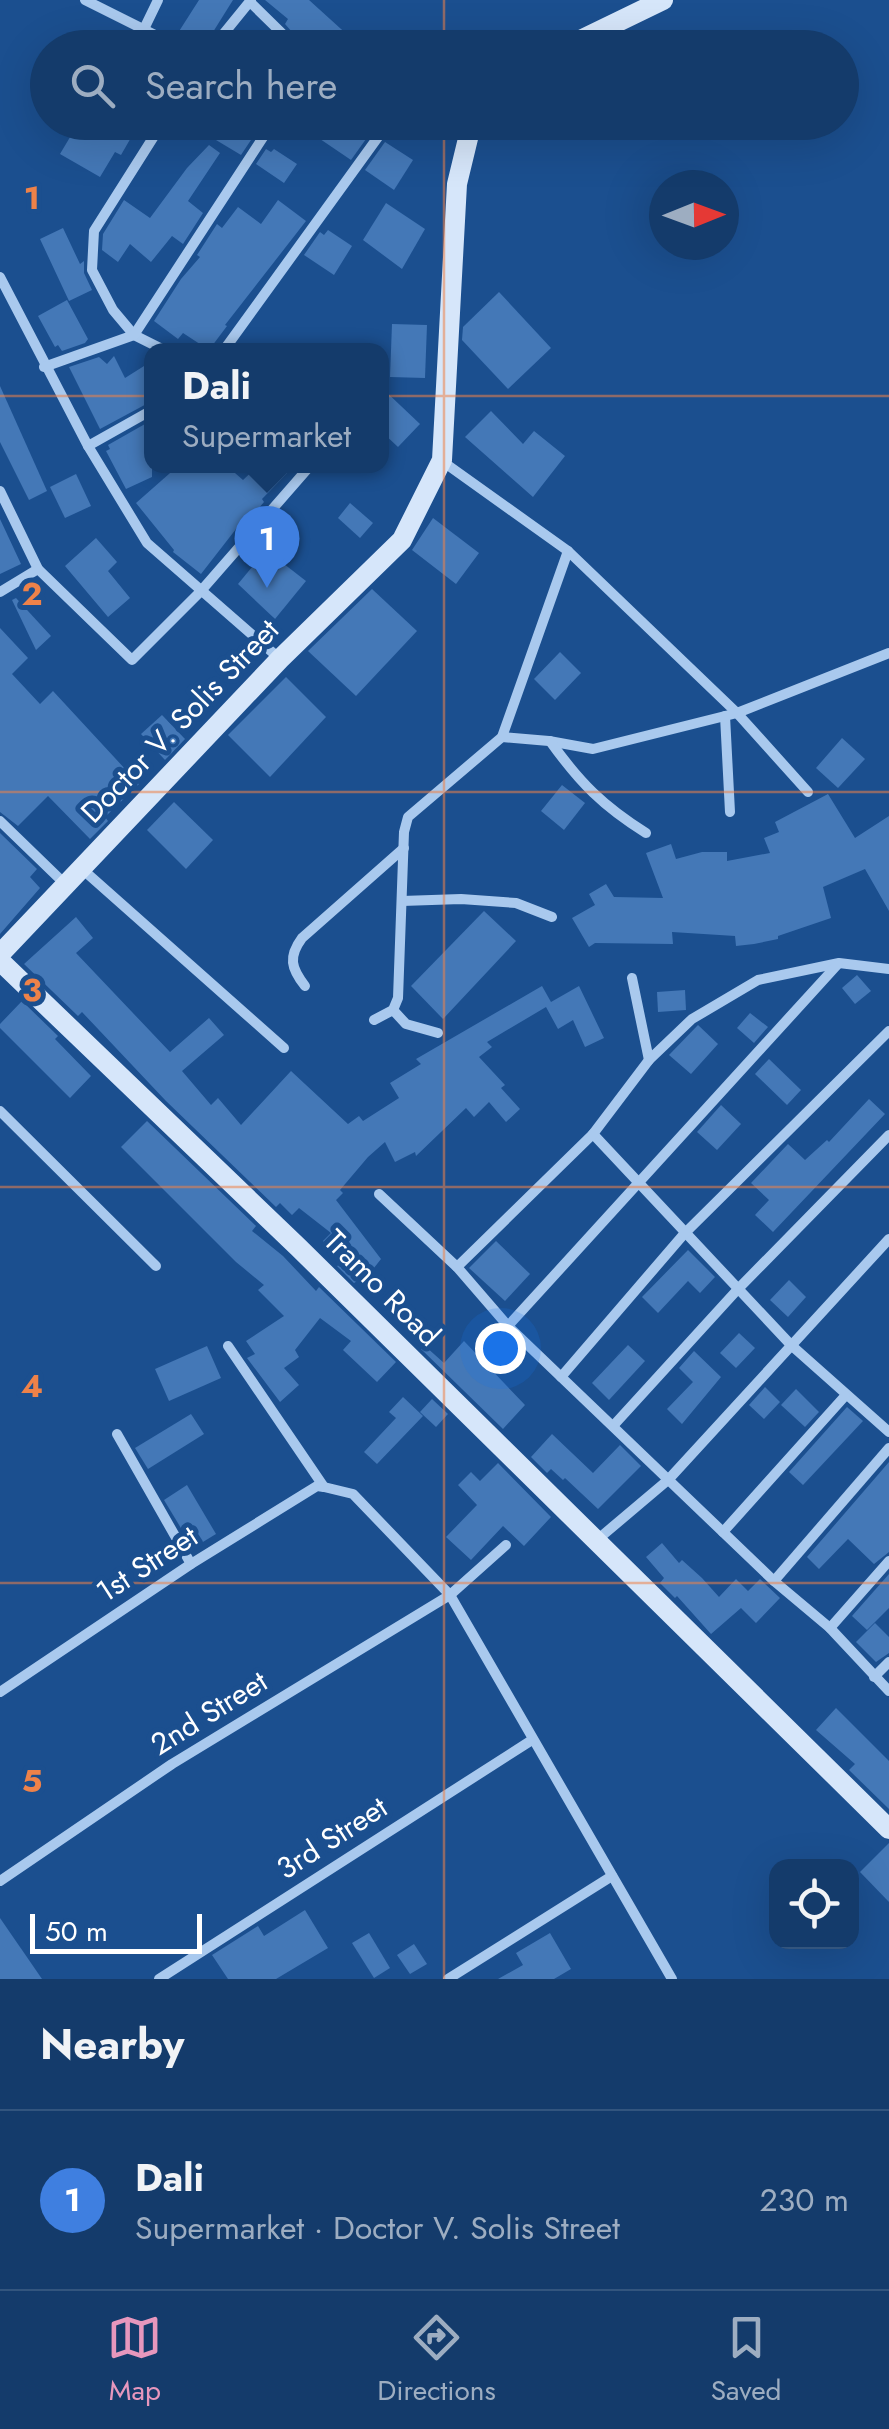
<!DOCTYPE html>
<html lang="en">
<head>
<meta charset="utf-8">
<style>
	:root { --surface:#143b6b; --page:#1d4271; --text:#f1f3f6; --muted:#9dadc1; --line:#33557e; --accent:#e797bd }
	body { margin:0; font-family:Jost,sans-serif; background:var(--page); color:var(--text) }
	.controls { position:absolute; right:30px; bottom:30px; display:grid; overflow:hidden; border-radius:20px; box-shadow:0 10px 40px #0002 }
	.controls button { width:90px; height:90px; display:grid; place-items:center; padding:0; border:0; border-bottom:2px solid var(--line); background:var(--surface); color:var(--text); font:50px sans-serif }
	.compass { position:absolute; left:649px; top:170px; width:90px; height:90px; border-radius:50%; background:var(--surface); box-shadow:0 10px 40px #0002; rotate:89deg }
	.scale { position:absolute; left:30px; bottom:25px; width:172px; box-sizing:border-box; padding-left:10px; border:5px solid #fff; border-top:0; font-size:28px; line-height:35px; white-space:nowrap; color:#fff; -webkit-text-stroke:8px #1b4f8f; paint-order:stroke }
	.you { position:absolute; left:500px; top:1348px; width:35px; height:35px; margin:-25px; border:8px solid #fff; border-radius:50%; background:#1a73e8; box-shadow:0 0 0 15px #1a73e833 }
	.badge { display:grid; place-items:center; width:65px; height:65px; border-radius:50%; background:var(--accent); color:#fff; font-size:32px; font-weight:700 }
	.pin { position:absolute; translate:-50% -82px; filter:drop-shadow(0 2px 5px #0008) }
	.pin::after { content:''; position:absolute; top:52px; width:35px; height:30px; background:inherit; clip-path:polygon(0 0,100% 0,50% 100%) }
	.popup { position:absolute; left:144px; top:343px; width:245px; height:130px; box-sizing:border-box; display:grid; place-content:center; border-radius:20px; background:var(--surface); filter:drop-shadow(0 2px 8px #0005); font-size:32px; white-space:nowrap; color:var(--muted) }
	.popup b { font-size:38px; color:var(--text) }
	.popup::after { content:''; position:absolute; left:50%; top:100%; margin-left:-20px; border:20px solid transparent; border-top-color:var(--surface) }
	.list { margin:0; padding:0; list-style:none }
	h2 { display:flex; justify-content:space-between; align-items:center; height:130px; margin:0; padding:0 40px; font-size:42px }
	h2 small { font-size:32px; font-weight:400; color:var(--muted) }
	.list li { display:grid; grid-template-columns:65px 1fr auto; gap:30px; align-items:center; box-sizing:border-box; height:180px; padding:0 40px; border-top:2px solid var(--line) }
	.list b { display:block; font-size:38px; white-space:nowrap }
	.list p { margin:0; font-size:32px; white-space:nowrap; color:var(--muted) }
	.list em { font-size:32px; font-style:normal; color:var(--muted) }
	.icon { flex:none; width:55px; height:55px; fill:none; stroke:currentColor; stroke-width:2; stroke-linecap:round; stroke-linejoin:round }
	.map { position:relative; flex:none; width:889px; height:1979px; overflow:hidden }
	.search { position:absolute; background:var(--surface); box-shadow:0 10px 40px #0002; left:30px; right:30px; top:30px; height:110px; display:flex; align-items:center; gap:25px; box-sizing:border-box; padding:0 35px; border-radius:55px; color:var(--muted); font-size:38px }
	.sheet { height:310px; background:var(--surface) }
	nav { display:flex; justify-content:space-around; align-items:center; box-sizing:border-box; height:140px; border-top:2px solid var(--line); background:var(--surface); font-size:28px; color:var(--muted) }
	nav a { display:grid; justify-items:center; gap:5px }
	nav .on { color:var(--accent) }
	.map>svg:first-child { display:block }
	.building { fill:#4478b7 }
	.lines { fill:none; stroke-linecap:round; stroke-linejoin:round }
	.street { stroke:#a9c9ee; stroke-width:10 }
	.secondary { stroke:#d6e6fa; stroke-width:20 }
	.grid { fill:none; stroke:#ee8249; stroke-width:2.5; stroke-opacity:0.55 }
	.labels { text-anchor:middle; stroke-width:10; stroke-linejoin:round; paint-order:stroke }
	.street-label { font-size:30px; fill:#fff; stroke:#1b4f8f }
	.grid-label { font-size:32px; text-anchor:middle; font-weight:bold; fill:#ee8249; stroke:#1b4f8f; stroke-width:10; stroke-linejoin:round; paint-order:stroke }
</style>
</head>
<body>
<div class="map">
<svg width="889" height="1979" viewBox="0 0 889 1979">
	<rect width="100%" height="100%" fill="#1b4f8f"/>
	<g class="building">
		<path d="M199 0H233L203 48H190L186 41 176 36Z"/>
		<path d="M265 0H309L362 48H306L285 24 288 19Z"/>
		<path d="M79 122H140L121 155 115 152 100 177 60 154Z"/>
		<path d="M220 122 251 140 241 155 211 137Z"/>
		<path d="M295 122H359L371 132 351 160Z"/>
		<path d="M385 142 413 160 394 190 365 170Z"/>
		<path d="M209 145 220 153 188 201 203 213 183 244 172 236 151 262 130 244 118 262 102 250 103 234 124 200 150 218 187 168Z"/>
		<path d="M266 149 271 152 274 149 297 164 284 183 256 164Z"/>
		<path d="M278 200 306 221 225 325 227 326 209 350 183 333 178 339 154 321 181 279 200 257 197 255 217 224 222 228 238 207 261 224Z"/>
		<path d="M386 203 425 229 402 269 363 240Z"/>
		<path d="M63 228 80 264 84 261V273L92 290 69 301 40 239Z"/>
		<path d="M328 230 352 246 334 275 304 255 320 232 324 235Z"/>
		<path d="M499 292 551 348 508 389 462 340 463 327Z"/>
		<path d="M67 300 88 339 85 343 62 351 58 345 55 347 38 316Z"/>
		<path d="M392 324 427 325 425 378 390 377Z"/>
		<path d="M114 356 125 378 152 361V401L100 429 69 367 99 357 107 364Z"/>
		<path d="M0 386 47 491 29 500 0 442Z"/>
		<path d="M382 388 420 424 398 447 382 432Z"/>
		<path d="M491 411 523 444 534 431 565 456 533 497 465 437Z"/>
		<path d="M152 420V477L126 489 106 451 110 449 108 445Z"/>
		<path d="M178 466H227L243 480 258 466H294L262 499 264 502 246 523 243 520 201 574 173 552 174 550 136 503Z"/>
		<path d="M76 474 91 506 65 518 50 487Z"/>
		<path d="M350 503 373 523 360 538 338 518Z"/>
		<path d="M433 518 479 553 456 584 412 550Z"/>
		<path d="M0 519 21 564 0 574Z"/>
		<path d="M96 538 117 562 108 571 130 598 108 617 65 566Z"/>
		<path d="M266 550 306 581 275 619 238 584Z"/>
		<path d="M372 589 417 631 356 696 308 651Z"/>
		<path d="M16 598 51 636 36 650 12 600Z"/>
		<path d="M0 628 28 658 12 674 40 704 53 691 139 784 105 817 108 821 90 839 48 796 18 826 0 812Z"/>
		<path d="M560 652 581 673 555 700 534 679Z"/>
		<path d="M286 677 326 717 270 777 228 735Z"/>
		<path d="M162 715 185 739 165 760 141 734Z"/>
		<path d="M842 738 865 759 838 788 816 768Z"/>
		<path d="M562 785 585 803 564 830 541 811Z"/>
		<path d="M828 794 855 838 889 816V911L865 869 823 887 831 918 778 936V939L754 944 736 946 735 936 672 932 673 944 595 943 589 947 572 918 595 905 589 894 606 884 614 897 663 898 646 853 671 844 676 859 702 852H727V861L770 853 764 838 779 832 775 822Z"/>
		<path d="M174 802 213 840 186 869 147 830Z"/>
		<path d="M0 833 37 869 30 877 40 888 0 934Z"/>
		<path d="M484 911 516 941 443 1019 411 986Z"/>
		<path d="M76 917 93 938 76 953 170 1052 209 1018 224 1035 182 1071 211 1105 218 1098 241 1125 291 1071 348 1124 359 1116 363 1121 399 1098 390 1083 421 1064 416 1059 542 986 551 1002 579 986 604 1038 585 1047 573 1020 558 1029 546 1007 487 1042 492 1047 479 1057 505 1085 501 1088 520 1109 506 1122 489 1102 474 1117 466 1108 416 1156 415 1152 395 1162 385 1142 368 1157 340 1190 343 1193 336 1200 381 1259 370 1273 354 1283 337 1266 343 1263 323 1241 331 1233 299 1208 292 1215 280 1203 276 1207 166 1101 82 1012 78 1016 24 964Z"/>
		<path d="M857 975 871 991 855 1004 842 988Z"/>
		<path d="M685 990 686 1010 658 1012 657 992Z"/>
		<path d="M22 1001 58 1036 55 1039 91 1076 70 1098 0 1028V1024Z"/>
		<path d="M750 1013 768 1027 754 1043 737 1028Z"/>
		<path d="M698 1025 718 1044 691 1074 669 1055Z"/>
		<path d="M769 1059 801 1090 787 1105 755 1074Z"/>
		<path d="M869 1099 885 1114 773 1232 755 1215 769 1200 751 1183 788 1144 805 1160 827 1140 829 1142Z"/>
		<path d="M721 1105 741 1124 717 1150 697 1132Z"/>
		<path d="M147 1121 256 1226 252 1231 283 1256 316 1291 319 1287 396 1362 377 1382 343 1350 351 1341 320 1318 295 1350 299 1357 284 1368 299 1385 280 1402 247 1358 255 1354 246 1341 284 1316 258 1290 264 1285 236 1262 121 1147Z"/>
		<path d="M496 1241 530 1274 505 1301 469 1268Z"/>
		<path d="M688 1250 715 1277 700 1293 688 1281 658 1313 642 1297Z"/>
		<path d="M789 1280 806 1297 788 1317 770 1300Z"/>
		<path d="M739 1333 755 1348 736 1368 720 1353Z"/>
		<path d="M464 1341 525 1405 503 1429 421 1349 425 1346 444 1363Z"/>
		<path d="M628 1345 645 1361 609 1400 592 1383Z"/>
		<path d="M207 1346 221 1378 169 1401 155 1369Z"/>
		<path d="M694 1351 721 1377 682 1424 667 1409 693 1382 679 1368Z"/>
		<path d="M765 1387 780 1402 764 1419 749 1405Z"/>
		<path d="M796 1389 819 1412 805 1427 781 1405Z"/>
		<path d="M403 1397 423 1416 377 1464 364 1452 396 1418 389 1412Z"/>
		<path d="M432 1399 448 1414 436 1427 420 1412Z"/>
		<path d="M847 1407 863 1421 803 1485 789 1472Z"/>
		<path d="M191 1414 204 1434 148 1469 135 1448Z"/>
		<path d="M552 1434 593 1473 620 1445 641 1466 598 1509 565 1478 563 1480 551 1469 547 1473 531 1457Z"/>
		<path d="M889 1462V1552L874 1564 848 1539 819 1569 807 1557Z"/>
		<path d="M498 1463 551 1517 524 1546 503 1526 471 1560 446 1537 477 1505 458 1485 471 1472 480 1481Z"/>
		<path d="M187 1485 216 1534 193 1548 164 1500Z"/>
		<path d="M662 1543 679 1563 682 1560 702 1578 719 1597 736 1579 748 1591 760 1579 780 1598 756 1623 741 1608 711 1634 677 1596 675 1598 660 1583 664 1578 646 1557Z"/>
		<path d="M889 1574V1608L867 1630 852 1616Z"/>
		<path d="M875 1623 889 1637V1653L876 1662 856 1642Z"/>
		<path d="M836 1708 889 1761V1809L849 1770 855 1764 816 1730Z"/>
		<path d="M889 1843V1902L860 1872Z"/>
		<path d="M305 1910 328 1948 276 1979H228L212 1955 258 1926 264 1936Z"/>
		<path d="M0 1918 42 1979H0Z"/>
		<path d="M369 1933 390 1968 374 1978 352 1943Z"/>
		<path d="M550 1933 571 1969 554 1979H498L523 1965 516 1953Z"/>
		<path d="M414 1944 427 1964 410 1974 397 1955Z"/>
	</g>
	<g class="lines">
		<g class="street">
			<path d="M85 0 181 48"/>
			<path d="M250 2 297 48"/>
			<path d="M143 31 158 0"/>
			<path d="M212 48 251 0"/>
			<path d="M163 122 94 231 92 270 113 310 134 335 164 350"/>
			<path d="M0 277 88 446 147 543 280 659"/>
			<path d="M224 350 386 126 382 122"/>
			<path d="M44 367 134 335 273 122"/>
			<path d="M88 446 152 410"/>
			<path d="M442 461 568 551 737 713 808 792"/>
			<path d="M0 491 38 569 132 660 200 592 310 466"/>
			<path d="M0 592 38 569"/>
			<path d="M725 716 730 812"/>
			<path d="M502 737 549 741 593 749 737 713 889 653"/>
			<path d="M550 741C580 783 603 806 646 833"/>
			<path d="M0 821 65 884"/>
			<path d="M81 868 284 1048"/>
			<path d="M402 901 461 899 516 903 552 917"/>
			<path d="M632 978 649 1060"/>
			<path d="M305 986C291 968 288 957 302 938L404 848"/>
			<path d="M393 1010 406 1024 438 1033"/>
			<path d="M374 1020 393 1010 398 998 404 832 408 817 502 737 568 551"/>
			<path d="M0 1111 156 1266"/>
			<path d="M593 1134 791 1345 889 1432"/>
			<path d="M379 1194 457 1267 508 1326 774 1581 830 1628 889 1691"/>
			<path d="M457 1267 593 1134 649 1060 692 1019 758 980 839 963 889 969"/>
			<path d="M508 1326 838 964"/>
			<path d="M228 1346 324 1487 353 1494 450 1595 672 1979"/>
			<path d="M561 1377 684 1234 889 1031"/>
			<path d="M613 1426 738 1289 889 1135"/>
			<path d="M117 1434 191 1564"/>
			<path d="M723 1532 845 1396"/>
			<path d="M597 1540 668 1480 889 1239"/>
			<path d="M774 1581 889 1448"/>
			<path d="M830 1628 889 1561"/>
			<path d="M874 1677 889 1662"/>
			<path d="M0 1692 191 1564 317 1486 324 1487"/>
			<path d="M0 1881 172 1764 450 1595 506 1545"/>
			<path d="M159 1979 532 1740"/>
			<path d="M448 1979 612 1876"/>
		</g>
		<g class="secondary">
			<path d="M564 48 663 0"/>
			<path d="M0 954 280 659 402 540 442 460 457 184 472 122"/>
			<path d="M0 961 298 1247 889 1829"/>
		</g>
	</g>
	<path class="grid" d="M444 0V48M444 122V1979M0 396H889M0 792H889M0 1187H889M0 1583H889"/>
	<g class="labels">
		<g class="street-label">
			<text transform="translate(180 721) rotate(-46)" y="10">Doctor V. Solis Street</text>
			<text transform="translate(382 1288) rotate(45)" y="10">Tramo Road</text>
			<text transform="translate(147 1564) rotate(-33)" y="10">1st Street</text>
			<text transform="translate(209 1713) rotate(-32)" y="10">2nd Street</text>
			<text transform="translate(332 1838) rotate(-33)" y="10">3rd Street</text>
		</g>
	</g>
	<g class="grid-label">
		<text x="32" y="209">1</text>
		<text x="32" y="605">2</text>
		<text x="32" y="1001">3</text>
		<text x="32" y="1397">4</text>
		<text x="32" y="1792">5</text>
	</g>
</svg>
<div class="controls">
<button><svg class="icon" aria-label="locate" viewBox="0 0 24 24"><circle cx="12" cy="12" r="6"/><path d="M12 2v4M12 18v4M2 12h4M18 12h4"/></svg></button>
</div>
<svg class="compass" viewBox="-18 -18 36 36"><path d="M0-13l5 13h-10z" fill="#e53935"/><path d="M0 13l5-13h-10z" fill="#9dadc1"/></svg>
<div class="scale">50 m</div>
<div class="you"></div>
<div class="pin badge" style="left:267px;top:588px;background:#3f7fe0">1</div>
<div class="popup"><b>Dali</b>Supermarket</div>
<div class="search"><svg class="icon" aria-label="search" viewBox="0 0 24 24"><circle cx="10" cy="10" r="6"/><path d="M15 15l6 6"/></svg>Search here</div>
</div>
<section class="sheet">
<h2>Nearby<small></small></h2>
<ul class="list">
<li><span class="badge" style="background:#3f7fe0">1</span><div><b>Dali</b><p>Supermarket · Doctor V. Solis Street</p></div><em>230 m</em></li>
</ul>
</section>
<nav>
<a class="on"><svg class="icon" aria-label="map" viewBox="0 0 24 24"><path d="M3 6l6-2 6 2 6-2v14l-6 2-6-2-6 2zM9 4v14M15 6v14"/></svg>Map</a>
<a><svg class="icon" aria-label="directions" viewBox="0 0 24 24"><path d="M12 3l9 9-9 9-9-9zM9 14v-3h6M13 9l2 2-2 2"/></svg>Directions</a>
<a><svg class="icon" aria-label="saved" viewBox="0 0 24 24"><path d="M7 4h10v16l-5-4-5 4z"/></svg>Saved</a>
</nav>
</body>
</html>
